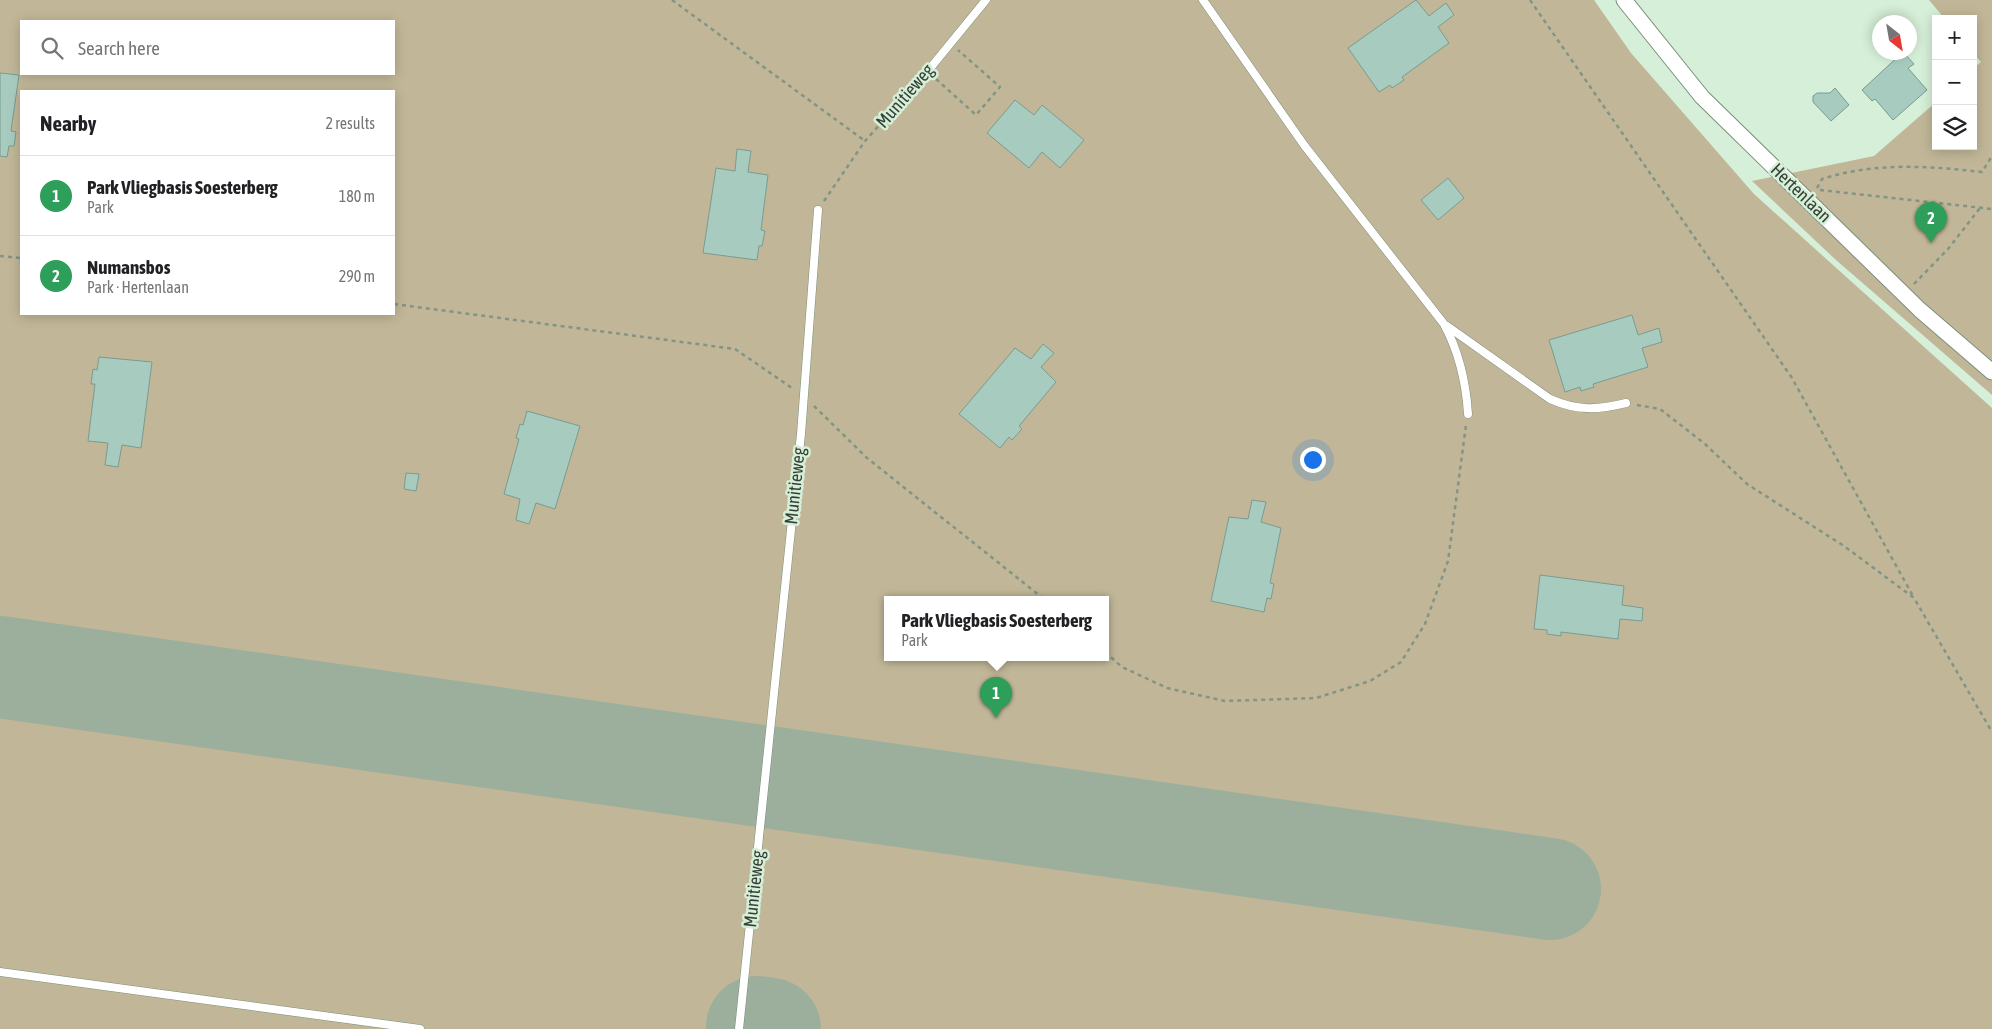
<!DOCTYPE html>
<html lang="en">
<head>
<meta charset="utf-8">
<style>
	:root { --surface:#fff; --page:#f6f6f6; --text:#202124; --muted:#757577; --line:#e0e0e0; --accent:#5c52ca }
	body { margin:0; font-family:"Asap Condensed",sans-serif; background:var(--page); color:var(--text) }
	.controls { position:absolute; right:15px; top:15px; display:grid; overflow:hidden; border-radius:0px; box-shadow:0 2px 12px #0003 }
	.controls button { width:45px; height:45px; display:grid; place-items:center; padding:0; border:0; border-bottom:1px solid var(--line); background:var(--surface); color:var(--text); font:25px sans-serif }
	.compass { position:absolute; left:1872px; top:15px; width:45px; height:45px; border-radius:50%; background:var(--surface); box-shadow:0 2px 12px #0003; rotate:149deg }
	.you { position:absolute; left:1312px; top:459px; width:18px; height:18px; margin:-12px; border:4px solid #fff; border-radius:50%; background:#1a73e8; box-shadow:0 0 0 8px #1a73e833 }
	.badge { display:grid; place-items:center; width:32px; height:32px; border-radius:50%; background:var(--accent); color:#fff; font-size:16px; font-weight:700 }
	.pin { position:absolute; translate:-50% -41px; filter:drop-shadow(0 1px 2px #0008) }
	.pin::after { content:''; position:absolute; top:26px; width:18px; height:15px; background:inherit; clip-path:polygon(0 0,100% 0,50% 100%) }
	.popup { position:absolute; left:884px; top:596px; width:225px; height:65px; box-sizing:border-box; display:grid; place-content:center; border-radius:0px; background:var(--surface); filter:drop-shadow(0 1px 4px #0005); font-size:16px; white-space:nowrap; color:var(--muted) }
	.popup b { font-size:19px; color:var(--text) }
	.popup::after { content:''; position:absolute; left:50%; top:100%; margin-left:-10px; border:10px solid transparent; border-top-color:var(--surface) }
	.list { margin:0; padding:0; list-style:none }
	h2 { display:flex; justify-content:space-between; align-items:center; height:65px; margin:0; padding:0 20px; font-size:21px }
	h2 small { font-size:16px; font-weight:400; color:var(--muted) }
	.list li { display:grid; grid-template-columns:32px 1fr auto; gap:15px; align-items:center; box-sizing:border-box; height:80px; padding:0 20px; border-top:1px solid var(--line) }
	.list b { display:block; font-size:19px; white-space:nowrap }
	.list p { margin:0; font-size:16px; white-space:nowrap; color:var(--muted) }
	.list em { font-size:16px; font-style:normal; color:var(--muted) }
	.icon { flex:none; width:28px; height:28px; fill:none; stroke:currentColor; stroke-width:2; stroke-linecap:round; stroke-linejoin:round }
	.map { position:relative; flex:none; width:1992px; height:1029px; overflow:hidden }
	.search { position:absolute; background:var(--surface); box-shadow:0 2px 12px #0003; left:20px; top:20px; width:375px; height:55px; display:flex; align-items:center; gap:12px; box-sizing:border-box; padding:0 18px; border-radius:0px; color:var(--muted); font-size:19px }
	.panel { position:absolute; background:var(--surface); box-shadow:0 2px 12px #0003; left:20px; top:90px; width:375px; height:225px; border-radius:0px }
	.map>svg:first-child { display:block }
	.green { fill:#c1b798; fill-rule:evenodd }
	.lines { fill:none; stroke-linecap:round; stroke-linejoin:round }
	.runway { stroke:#9cae9c; stroke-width:102 }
	.building { fill:#a8cbc0; stroke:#799b90 }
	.lane-casing { stroke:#79907b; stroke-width:9 }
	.street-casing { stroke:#79907b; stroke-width:17 }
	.path { stroke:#839484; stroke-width:2.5; stroke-dasharray:4 4; stroke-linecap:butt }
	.lane { stroke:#fff; stroke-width:8 }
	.street { stroke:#fff; stroke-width:15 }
	.labels { text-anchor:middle; stroke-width:5; stroke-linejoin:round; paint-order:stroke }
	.street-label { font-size:18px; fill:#363f36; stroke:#d6efd8 }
</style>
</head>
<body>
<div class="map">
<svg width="1992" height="1029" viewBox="0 0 1992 1029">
	<rect width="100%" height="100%" fill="#d6efd8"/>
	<g class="green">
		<path d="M0 0H1594L1631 53 1754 194 1992 408V1029H0ZM21 21H394V74H21ZM21 91H394V314H21ZM887 599H1105V657H887Z"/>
		<path d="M1929 0H1992V395L1836 260 1752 181 1874 156 1936 102V146H1973V69L1981 62 1973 53V19H1945Z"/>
	</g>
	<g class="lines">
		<g class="runway">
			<path d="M0 667 1550 889"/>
			<path d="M757 1027 770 1029"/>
		</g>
	</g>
	<g class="building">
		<path d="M1416 0 1429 16 1446 3 1454 15 1438 27 1449 43 1402 77 1404 80 1392 88 1390 85 1379 92 1348 48Z"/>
		<path d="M1903 52 1914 64 1908 68 1927 90 1893 120 1875 99 1872 101 1862 90Z"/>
		<path d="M0 73 19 75 11 131 16 132 14 146H9L7 157 0 156Z"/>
		<path d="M1835 88 1849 105 1831 121 1813 102V96L1817 93H1830Z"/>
		<path d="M1015 100 1034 115 1042 105 1084 140 1060 168 1042 152 1029 168 987 133Z"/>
		<path d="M737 149 751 151 748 172 768 175 761 230 765 231 762 246H759L757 260 703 253 716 168 735 171Z"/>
		<path d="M1448 178 1464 198 1438 220 1421 200Z"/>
		<path d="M1632 315 1638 335 1659 328 1662 342 1642 348 1648 367 1593 384 1594 387 1581 391 1580 387 1565 392 1549 340Z"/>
		<path d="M1043 344 1054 353 1041 367 1056 382 1019 426 1022 429 1012 440 1009 437 1000 448 959 414 1015 348 1031 359Z"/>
		<path d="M99 357 152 362 141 448 122 445 118 467 105 465 108 443 88 441 95 384H91L93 369 97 370Z"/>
		<path d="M527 411 580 426 555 509 536 503 529 524 516 520 520 499 504 494 519 439 516 438 520 424 523 425Z"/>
		<path d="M406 473 419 474 416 491 404 489Z"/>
		<path d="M1252 500 1266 502 1261 522 1281 528 1270 583 1274 584 1271 599 1267 598 1264 612 1211 601 1229 517 1248 519Z"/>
		<path d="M1540 575 1624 586 1622 605 1643 608 1642 621 1620 619 1618 639 1561 632V636L1547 634V630L1534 629Z"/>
	</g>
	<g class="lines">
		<defs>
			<g id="lane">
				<path d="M1203 0 1304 145 1444 324C1459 352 1466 382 1468 414"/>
				<path d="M918 83 986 0"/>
				<path d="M1447 326 1550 399C1577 411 1598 410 1626 403"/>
				<path d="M0 972 420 1029"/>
				<path d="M739 1029 801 434 818 210"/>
			</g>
			<path id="street" d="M1624 0 1702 97 1920 310 1992 372"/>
		</defs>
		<use href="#lane" class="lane-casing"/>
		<use href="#street" class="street-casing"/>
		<g class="path">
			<path d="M672 0 865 141"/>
			<path d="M1530 0 1792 378 1914 598"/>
			<path d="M936 79 976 115 1000 87 958 50"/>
			<path d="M1817 188 1822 179C1875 162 1929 166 1982 172L1992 156"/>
			<path d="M1820 190 1992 209"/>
			<path d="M824 201 865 141 910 91"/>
			<path d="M0 256 21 258"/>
			<path d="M1914 284 1948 249 1980 208"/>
			<path d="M394 304 735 349 792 388"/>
			<path d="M1637 405 1660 409 1705 444 1747 484 1844 546 1914 598 1992 732"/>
			<path d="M814 406 867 458 1044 599"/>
			<path d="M1105 652 1122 667 1167 688 1225 701 1316 698 1370 681 1401 662 1425 624 1448 561 1466 425"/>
		</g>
		<use href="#lane" class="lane"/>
		<use href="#street" class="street"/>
	</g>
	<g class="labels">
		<g class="street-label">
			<text transform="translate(905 96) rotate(-49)" y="6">Munitieweg</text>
			<text transform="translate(1801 193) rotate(44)" y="6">Hertenlaan</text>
			<text transform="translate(795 486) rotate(-84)" y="6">Munitieweg</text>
			<text transform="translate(754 889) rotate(-84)" y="6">Munitieweg</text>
		</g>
	</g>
</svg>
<div class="controls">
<button>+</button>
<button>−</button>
<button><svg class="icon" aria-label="layers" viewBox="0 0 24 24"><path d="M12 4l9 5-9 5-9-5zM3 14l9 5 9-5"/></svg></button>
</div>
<svg class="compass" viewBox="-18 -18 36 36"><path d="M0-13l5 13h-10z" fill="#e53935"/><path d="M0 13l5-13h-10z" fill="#757577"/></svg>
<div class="you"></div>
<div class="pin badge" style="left:996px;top:718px;background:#2e9e5b">1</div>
<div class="popup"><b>Park Vliegbasis Soesterberg</b>Park</div>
<div class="pin badge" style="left:1931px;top:243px;background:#2e9e5b">2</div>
<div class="search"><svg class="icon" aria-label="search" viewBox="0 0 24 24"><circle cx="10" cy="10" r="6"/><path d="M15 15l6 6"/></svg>Search here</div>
<section class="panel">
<h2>Nearby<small>2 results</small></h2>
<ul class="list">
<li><span class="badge" style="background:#2e9e5b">1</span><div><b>Park Vliegbasis Soesterberg</b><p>Park</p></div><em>180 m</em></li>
<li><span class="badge" style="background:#2e9e5b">2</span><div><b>Numansbos</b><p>Park · Hertenlaan</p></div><em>290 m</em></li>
</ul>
</section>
</div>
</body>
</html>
